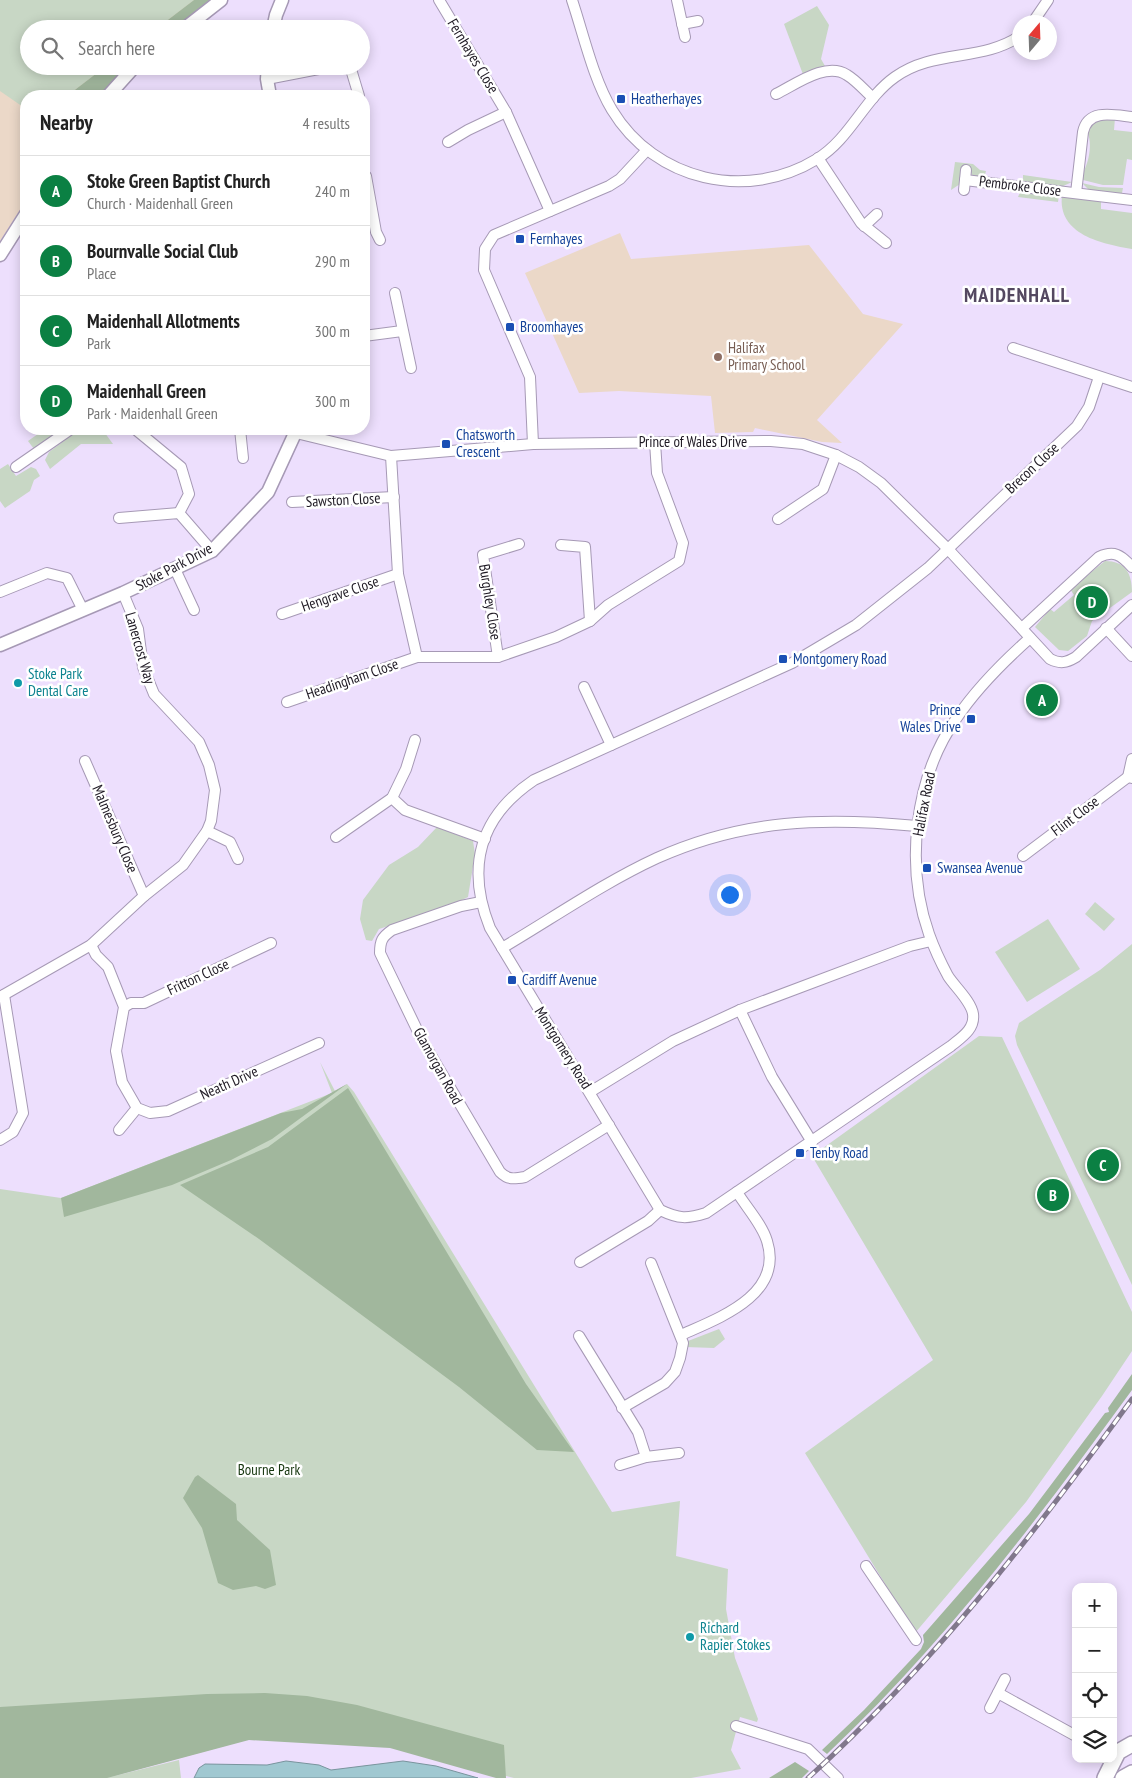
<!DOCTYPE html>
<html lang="en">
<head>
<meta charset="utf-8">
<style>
	:root { --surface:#fff; --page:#f6f6f6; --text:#222; --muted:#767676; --line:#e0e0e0; --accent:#0b8043 }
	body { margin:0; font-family:"PT Sans Narrow",sans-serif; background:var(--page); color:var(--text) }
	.controls { position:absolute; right:15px; bottom:15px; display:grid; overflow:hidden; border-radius:10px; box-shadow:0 2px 12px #0003 }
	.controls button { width:45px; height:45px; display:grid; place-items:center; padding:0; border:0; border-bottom:1px solid var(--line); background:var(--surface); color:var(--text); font:25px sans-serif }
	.compass { position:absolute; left:1012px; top:15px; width:45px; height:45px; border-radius:50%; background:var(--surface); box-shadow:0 2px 12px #0003; rotate:19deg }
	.you { position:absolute; left:729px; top:894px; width:18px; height:18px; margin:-12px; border:4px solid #fff; border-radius:50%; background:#1a73e8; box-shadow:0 0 0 8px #1a73e833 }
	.badge { display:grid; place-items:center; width:32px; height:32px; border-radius:50%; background:var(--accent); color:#fff; font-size:16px; font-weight:700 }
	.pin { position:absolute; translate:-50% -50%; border:2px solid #fff; box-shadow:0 1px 5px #0006 }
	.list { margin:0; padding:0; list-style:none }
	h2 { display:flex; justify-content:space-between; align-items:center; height:65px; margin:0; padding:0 20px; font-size:21px }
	h2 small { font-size:16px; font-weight:400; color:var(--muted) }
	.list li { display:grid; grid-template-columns:32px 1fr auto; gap:15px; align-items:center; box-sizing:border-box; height:70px; padding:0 20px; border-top:1px solid var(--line) }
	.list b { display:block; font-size:19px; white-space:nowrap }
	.list p { margin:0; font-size:16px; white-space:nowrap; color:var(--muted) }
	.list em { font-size:16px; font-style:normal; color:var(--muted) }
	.icon { flex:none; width:28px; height:28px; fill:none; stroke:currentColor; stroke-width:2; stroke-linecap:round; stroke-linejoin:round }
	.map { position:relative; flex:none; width:1132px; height:1778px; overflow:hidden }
	.search { position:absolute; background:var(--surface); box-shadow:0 2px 12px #0003; left:20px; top:20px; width:350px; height:55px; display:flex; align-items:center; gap:12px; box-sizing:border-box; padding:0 18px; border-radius:28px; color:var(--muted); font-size:19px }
	.panel { position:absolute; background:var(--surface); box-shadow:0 2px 12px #0003; left:20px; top:90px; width:350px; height:345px; border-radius:20px }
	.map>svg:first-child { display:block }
	.education { fill:#ebd8c8 }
	.green { fill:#c8d7c5 }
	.forest { fill:#a1b79d }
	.water { fill:#a0c8d1; stroke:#79949d }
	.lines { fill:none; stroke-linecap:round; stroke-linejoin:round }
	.minor-casing { stroke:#a699b5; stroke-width:12 }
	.tertiary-casing { stroke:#a699b5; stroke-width:15 }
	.primary-casing { stroke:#a699b5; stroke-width:18 }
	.minor { stroke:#fff; stroke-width:10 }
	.tertiary { stroke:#fff; stroke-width:12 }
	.primary { stroke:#fff; stroke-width:15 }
	.rail-casing { stroke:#81788c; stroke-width:5 }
	.rail { stroke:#fff; stroke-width:3; stroke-dasharray:9; stroke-linecap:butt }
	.transit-dot { fill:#1a4fb4; stroke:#fff; stroke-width:2 }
	.education-dot { fill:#8d6e63; stroke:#fff; stroke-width:2 }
	.culture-dot { fill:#0f9aa8; stroke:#fff; stroke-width:2 }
	.labels { text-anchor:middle; stroke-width:5; stroke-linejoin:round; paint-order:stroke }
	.street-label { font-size:15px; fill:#1e1923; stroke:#fff }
	.transit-label { font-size:15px; fill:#164399; stroke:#fff; text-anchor:start }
	.education-label { font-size:15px; fill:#785e54; stroke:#fff; text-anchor:start }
	.culture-label { font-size:15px; fill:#0d838f; stroke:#fff; text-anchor:start }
	.park-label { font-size:15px; fill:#16360f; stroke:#fff }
	.district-label { font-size:20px; font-weight:bold; letter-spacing:1px; fill:#544860; stroke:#fff }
</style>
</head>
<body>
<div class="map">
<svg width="1132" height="1778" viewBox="0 0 1132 1778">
	<rect width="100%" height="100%" fill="#eddffd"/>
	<g class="education">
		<path d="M0 0H212L172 29H29V66H129L100 96H26V201L0 241Z"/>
		<path d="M620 233 631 259 809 245 863 314 903 324 817 420 842 443 822 442 755 428 753 432 715 433 711 396 619 391 579 393 525 273Z"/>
	</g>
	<g class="green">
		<path d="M0 0H194L156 29H29V66H106L67 96H26V109L0 91Z"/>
		<path d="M817 6 829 25 821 59 825 66 804 77 784 24Z"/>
		<path d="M1115 118 1114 130 1132 132V160L1127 159 1123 185H1103L1083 180 1081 176C1089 164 1093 144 1087 131 1093 119 1102 119 1115 118Z"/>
		<path d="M955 162 973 164 980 170 986 171 984 178 972 175 969 167 962 166 960 184 951 190Z"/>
		<path d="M1023 175 1072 182 1061 187 1023 183Z"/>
		<path d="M1082 183 1099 187 1123 188 1122 193 1119 195 1090 191Z"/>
		<path d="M1021 190 1059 195 1058 202 1018 197Z"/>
		<path d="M1062 195 1101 201V209L1132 213V249C1103 244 1057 235 1062 195Z"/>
		<path d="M45 429H61L34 449 28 441Z"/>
		<path d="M80 429H102L113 444H81L50 469 45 460 49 452Z"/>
		<path d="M8 464 16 476 31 467 36 469 40 476 34 480 30 491 5 508 0 501V469Z"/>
		<path d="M1105 561C1125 561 1132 573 1132 592L1092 621 1087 636 1068 651 1059 650 1035 627 1050 609 1054 612 1074 595 1070 589Z"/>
		<path d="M437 827 473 841 475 854 468 897 448 907 379 929 372 941 366 940 360 919 363 900 389 865 418 847Z"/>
		<path d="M1095 902 1115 919 1104 931 1085 914Z"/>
		<path d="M1048 919 1080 969 1027 1002 995 952Z"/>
		<path d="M1132 944V1285L1017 1045 1015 1036 1019 1023 1100 970Z"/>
		<path d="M979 1036 1002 1037 1132 1312V1351L1102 1396 1026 1502 915 1633 805 1453 933 1360 812 1156Z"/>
		<path d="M320 1062 335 1091 347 1084 354 1092 612 1512 680 1501 676 1556 728 1569 726 1609 735 1658 758 1719 757 1722 740 1717 731 1750 741 1769 691 1778H514L389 1745 250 1739 110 1777 179 1760 181 1778H0V1189L61 1198 332 1093Z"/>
		<path d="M719 1329 725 1339 714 1348 685 1347 688 1341Z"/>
	</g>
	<g class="forest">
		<path d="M194 0H212L172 29H156Z"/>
		<path d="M106 66H129L100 96H67Z"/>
		<path d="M347 1084 272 1139 231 1160 172 1185 64 1217 61 1198 281 1113 302 1109Z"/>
		<path d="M348 1088 526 1384 574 1452 537 1450 459 1387 259 1239 180 1185 268 1147Z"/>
		<path d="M1132 1374V1390C1038 1519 943 1645 827 1754L822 1750 864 1710 921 1649 924 1642 923 1635 1029 1514 1105 1413 1109 1412 1108 1408Z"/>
		<path d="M198 1475 236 1504 237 1520 270 1550 276 1585 265 1589 256 1586 233 1590 218 1583 202 1528 183 1498 195 1477Z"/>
		<path d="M265 1693 307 1696 357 1705 504 1745 506 1778H496L390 1748 249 1740 107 1778H0V1707L207 1694Z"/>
		<path d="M795 1762 809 1771 802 1778H769Z"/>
	</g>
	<path class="water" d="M286 1761 319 1765 331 1770 403 1761 436 1766 478 1778H194L199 1768 205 1764 267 1765Z"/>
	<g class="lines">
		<defs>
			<g id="minor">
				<path d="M439 0 506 112 550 211"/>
				<path d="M572 0C584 36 593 78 612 110 655 181 747 202 817 159 850 139 864 99 895 77 934 49 982 62 1020 36"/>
				<path d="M677 0 685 37"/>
				<path d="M1033 22 1048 0"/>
				<path d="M682 24 698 21"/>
				<path d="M350 66 359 96"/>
				<path d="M267 79 334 66"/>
				<path d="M776 94C795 85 826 61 847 75 857 81 865 91 873 98"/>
				<path d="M448 142 468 130 506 112"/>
				<path d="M818 158 861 223 886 243"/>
				<path d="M366 176 376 232 380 240"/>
				<path d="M965 180 1132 200"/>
				<path d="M964 190 966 170"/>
				<path d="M1076 193 1083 132C1088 108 1114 115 1132 117"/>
				<path d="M864 226 877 214"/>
				<path d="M395 293 411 368"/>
				<path d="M364 336 402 331"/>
				<path d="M1013 348 1132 387"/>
				<path d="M135 429 181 467 189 494 179 513"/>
				<path d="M240 429 243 458"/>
				<path d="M296 433 391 456 533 444 771 441 803 444 836 455 859 467 881 483 947 548 1050 659C1060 664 1066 663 1076 657L1132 605"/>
				<path d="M533 444 530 377 484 270 485 249 494 235 609 186 620 179 647 150"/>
				<path d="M391 456 398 574 417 657H498L556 637 590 621 608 605 679 561 683 543 657 473 655 442"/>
				<path d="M16 467 71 429"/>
				<path d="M292 502 394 497"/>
				<path d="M119 518 179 513 212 551"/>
				<path d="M778 519 823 489 836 455"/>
				<path d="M561 545 585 547 590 621"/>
				<path d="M175 569 194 610"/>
				<path d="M0 592 47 573 67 578 83 610"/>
				<path d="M282 614 398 574"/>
				<path d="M1022 628 1099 557C1114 550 1121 555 1132 567"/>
				<path d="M1106 628 1132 656"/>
				<path d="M1030 638C1003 662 976 689 956 719 914 779 905 866 929 934 934 948 941 963 948 976 955 987 971 1001 973 1014 975 1029 962 1037 951 1046L706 1213C687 1219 679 1219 660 1210L490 928C466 868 479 817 534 780L792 663 856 625 928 568 1077 426 1089 407 1099 377"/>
				<path d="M498 657 483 555 519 544"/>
				<path d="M584 687 611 745"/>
				<path d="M287 702 417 657"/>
				<path d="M1132 759 1128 777 1132 778"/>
				<path d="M85 761 144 896"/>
				<path d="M392 798 405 810 485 839"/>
				<path d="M207 831 230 842 238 859"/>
				<path d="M336 837 392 798 406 769 415 740"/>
				<path d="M1023 856 1128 777"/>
				<path d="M481 902 461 906 392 930C382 937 380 941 380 953L422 1040 500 1172C508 1180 514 1179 525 1177L609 1125"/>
				<path d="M91 945 96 955 108 967 124 1007 116 1051 122 1082 137 1108 150 1113 168 1111 319 1043"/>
				<path d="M502 948C553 918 603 883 657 858 744 819 824 817 917 826"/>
				<path d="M0 997 91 945 144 896 183 865 207 831 211 821 215 790 209 765 199 742 154 694 143 667 138 629 123 593"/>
				<path d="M124 1007 131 1003H144L271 943"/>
				<path d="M740 1010 772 1077 812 1142"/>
				<path d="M590 1092 673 1041 740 1010 910 946 931 941"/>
				<path d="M119 1130 137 1108"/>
				<path d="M0 1140 13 1132 23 1113 4 995"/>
				<path d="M580 1262 648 1221 660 1210"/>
				<path d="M681 1335C719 1318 784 1295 767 1241 762 1224 746 1207 737 1192"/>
				<path d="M579 1336 638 1432 646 1457 620 1465"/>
				<path d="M622 1408 665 1383 675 1372 680 1358 683 1343 651 1263"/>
				<path d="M646 1457 679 1453"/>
				<path d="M866 1566 916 1640"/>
				<path d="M998 1693 1076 1736"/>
				<path d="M990 1708 1005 1679"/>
				<path d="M736 1726 808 1749 838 1778"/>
			</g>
			<g id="tertiary">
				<path d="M184 29 221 0"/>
				<path d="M273 29 276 15 282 0"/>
				<path d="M268 66 267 79 270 96"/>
				<path d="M108 96 135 66"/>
				<path d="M0 255 26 214"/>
				<path d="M0 645 123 593 212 551 268 492 297 429"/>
			</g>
			<g id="primary">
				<path d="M1105 1778 1118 1752 1132 1744"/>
				<path d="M1123 1778 1132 1773"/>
			</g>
		</defs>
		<use href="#minor" class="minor-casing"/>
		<use href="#tertiary" class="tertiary-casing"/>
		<use href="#primary" class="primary-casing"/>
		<use href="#minor" class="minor"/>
		<use href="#tertiary" class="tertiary"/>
		<use href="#primary" class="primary"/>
		<defs>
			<path id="rail" d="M808 1778C932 1666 1034 1534 1132 1399"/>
		</defs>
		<use href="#rail" class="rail-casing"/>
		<use href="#rail" class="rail"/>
	</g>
	<g class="transit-dot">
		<rect x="616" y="94" width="10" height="10" rx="2.5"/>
		<rect x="515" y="234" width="10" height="10" rx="2.5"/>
		<rect x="505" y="322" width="10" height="10" rx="2.5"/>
		<rect x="441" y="439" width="10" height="10" rx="2.5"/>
		<rect x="778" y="654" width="10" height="10" rx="2.5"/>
		<rect x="966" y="714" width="10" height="10" rx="2.5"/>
		<rect x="922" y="863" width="10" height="10" rx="2.5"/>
		<rect x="507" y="975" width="10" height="10" rx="2.5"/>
		<rect x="795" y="1148" width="10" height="10" rx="2.5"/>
	</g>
	<circle class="education-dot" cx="718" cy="357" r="5"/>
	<g class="culture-dot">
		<circle cx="18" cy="683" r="5"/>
		<circle cx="690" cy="1637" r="5"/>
	</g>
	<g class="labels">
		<g class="street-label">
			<text transform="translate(473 56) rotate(59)" y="5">Fernhayes Close</text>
			<text transform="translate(1020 186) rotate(7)" y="5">Pembroke Close</text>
			<text x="693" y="447">Prince of Wales Drive</text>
			<text transform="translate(1032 468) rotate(-43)" y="5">Brecon Close</text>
			<text transform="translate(343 500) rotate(-3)" y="5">Sawston Close</text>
			<text transform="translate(174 567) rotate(-28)" y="5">Stoke Park Drive</text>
			<text transform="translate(340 594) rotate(-19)" y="5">Hengrave Close</text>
			<text transform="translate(490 602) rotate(81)" y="5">Burghley Close</text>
			<text transform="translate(140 648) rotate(74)" y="5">Lanercost Way</text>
			<text transform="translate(352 679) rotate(-19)" y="5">Headingham Close</text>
			<text transform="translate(924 804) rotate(-79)" y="5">Halifax Road</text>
			<text transform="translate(1075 816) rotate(-37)" y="5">Flint Close</text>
			<text transform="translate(115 829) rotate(67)" y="5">Malmesbury Close</text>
			<text transform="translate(198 977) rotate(-25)" y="5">Fritton Close</text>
			<text transform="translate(563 1048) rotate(58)" y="5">Montgomery Road</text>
			<text transform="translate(438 1066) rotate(61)" y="5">Glamorgan Road</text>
			<text transform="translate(229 1083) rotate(-24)" y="5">Neath Drive</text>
		</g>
		<g class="transit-label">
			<text x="631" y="104">Heatherhayes</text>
			<text x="530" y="244">Fernhayes</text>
			<text x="520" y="332">Broomhayes</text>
			<text x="456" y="440">Chatsworth<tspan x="456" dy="17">Crescent</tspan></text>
			<text x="793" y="664">Montgomery Road</text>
			<text x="961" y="715" text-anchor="end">Prince<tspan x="961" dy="17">Wales Drive</tspan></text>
			<text x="937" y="873">Swansea Avenue</text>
			<text x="522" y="985">Cardiff Avenue</text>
			<text x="810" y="1158">Tenby Road</text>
		</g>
		<g class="education-label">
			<text x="728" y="353">Halifax<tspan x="728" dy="17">Primary School</tspan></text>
		</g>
		<g class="culture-label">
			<text x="28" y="679">Stoke Park<tspan x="28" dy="17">Dental Care</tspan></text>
			<text x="700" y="1633">Richard<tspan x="700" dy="17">Rapier Stokes</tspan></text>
		</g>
		<g class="park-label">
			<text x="269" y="1475">Bourne Park</text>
		</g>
		<g class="district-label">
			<text x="1017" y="302">MAIDENHALL</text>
		</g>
	</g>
</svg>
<div class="controls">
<button>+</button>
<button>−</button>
<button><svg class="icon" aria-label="locate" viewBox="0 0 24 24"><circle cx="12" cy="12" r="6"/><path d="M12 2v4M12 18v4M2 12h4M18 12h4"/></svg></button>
<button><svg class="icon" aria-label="layers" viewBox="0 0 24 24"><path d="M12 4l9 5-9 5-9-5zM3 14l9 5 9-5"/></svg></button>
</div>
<svg class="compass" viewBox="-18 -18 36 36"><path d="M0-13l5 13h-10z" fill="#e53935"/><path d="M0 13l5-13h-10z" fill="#767676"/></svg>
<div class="you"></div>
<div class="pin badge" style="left:1042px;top:700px">A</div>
<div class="pin badge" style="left:1053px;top:1195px">B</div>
<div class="pin badge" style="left:1103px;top:1165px">C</div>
<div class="pin badge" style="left:1092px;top:602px">D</div>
<div class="search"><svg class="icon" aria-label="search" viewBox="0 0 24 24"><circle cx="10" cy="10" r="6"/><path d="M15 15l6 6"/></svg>Search here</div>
<section class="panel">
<h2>Nearby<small>4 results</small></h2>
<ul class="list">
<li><span class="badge">A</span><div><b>Stoke Green Baptist Church</b><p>Church · Maidenhall Green</p></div><em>240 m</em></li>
<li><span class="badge">B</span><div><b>Bournvalle Social Club</b><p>Place</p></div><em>290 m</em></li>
<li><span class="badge">C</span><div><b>Maidenhall Allotments</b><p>Park</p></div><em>300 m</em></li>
<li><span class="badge">D</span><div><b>Maidenhall Green</b><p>Park · Maidenhall Green</p></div><em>300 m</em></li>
</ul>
</section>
</div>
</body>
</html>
